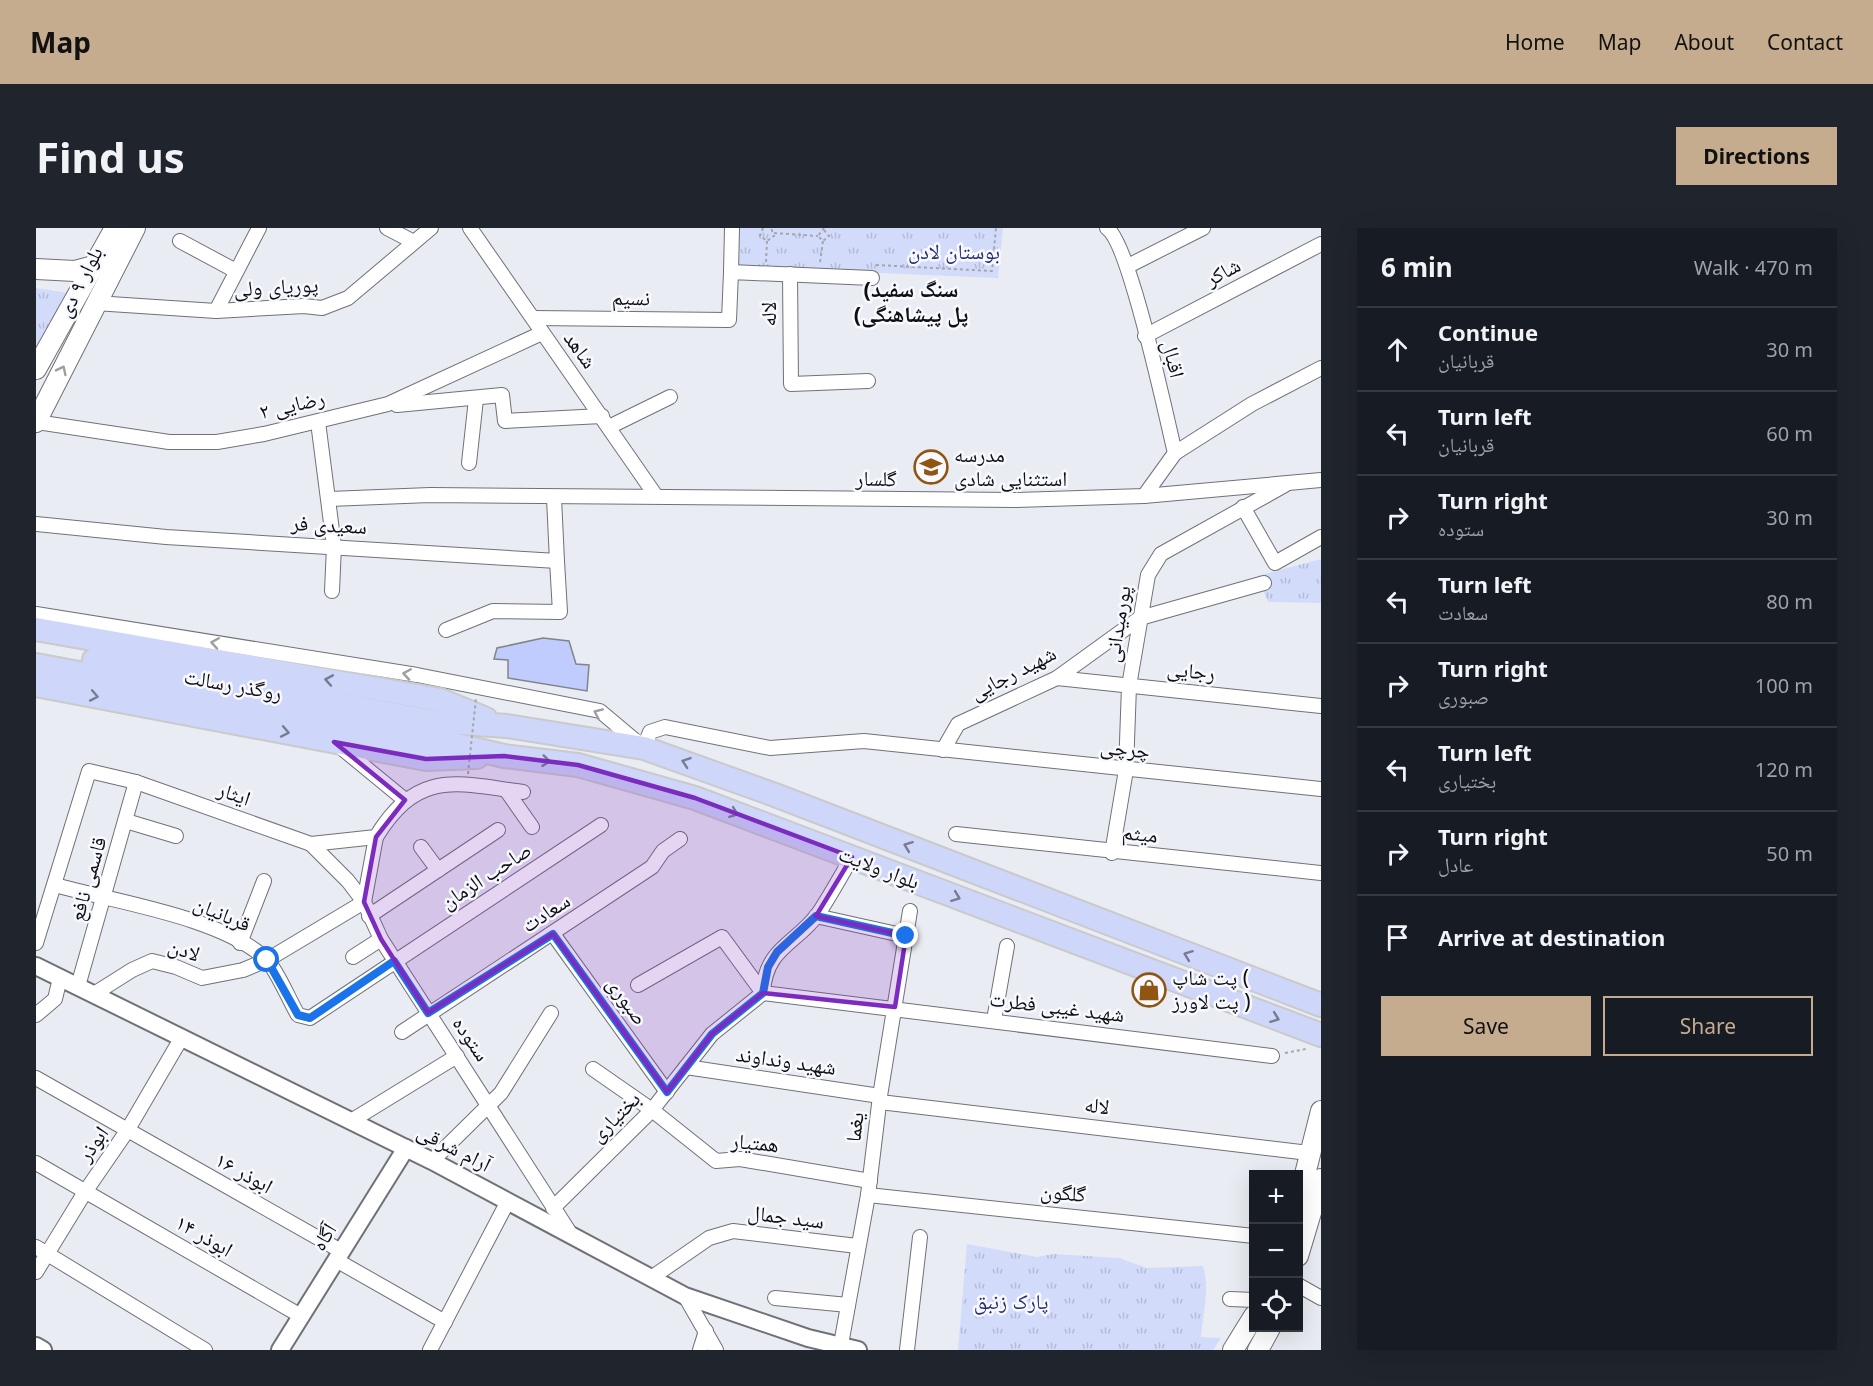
<!DOCTYPE html>
<html lang="en">
<head>
<meta charset="utf-8">
<style>
	:root { --surface:#171b24; --page:#20242c; --text:#f1f3f6; --muted:#9ea1a6; --line:#363941; --accent:#c5ac8f }
	body { margin:0; font-family:"Noto Sans","Noto Naskh Arabic",sans-serif; background:var(--page); color:var(--text) }
	.controls { position:absolute; right:18px; bottom:18px; display:grid; overflow:hidden; border-radius:0px; box-shadow:0 6px 24px #0002 }
	.controls button { width:54px; height:54px; display:grid; place-items:center; padding:0; border:0; border-bottom:2px solid var(--line); background:var(--surface); color:var(--text); font:30px sans-serif }
	.stop { position:absolute; width:18px; height:18px; margin:-14px; border:4px solid #1a73e8; border-radius:50%; background:#fff }
	.stop.end { background:#1a73e8; border-color:#fff; box-shadow:0 2px 6px #0008 }
	.list { margin:0; padding:0; list-style:none }
	h2 { display:flex; justify-content:space-between; align-items:center; height:78px; margin:0; padding:0 24px; font-size:26px }
	h2 small { font-size:20px; font-weight:400; color:var(--muted) }
	.list li { display:grid; grid-template-columns:39px 1fr auto; gap:18px; align-items:center; box-sizing:border-box; height:84px; padding:0 24px; border-top:2px solid var(--line) }
	.list b { display:block; font-size:22px; white-space:nowrap }
	.list p { margin:0; font-size:20px; white-space:nowrap; color:var(--muted) }
	.list em { font-size:20px; font-style:normal; color:var(--muted) }
	.actions { display:flex; gap:12px; padding:18px 24px }
	.actions a { flex:1; padding:14px 0; border:2px solid var(--accent); border-radius:0px; text-align:center; font-size:21px; color:var(--accent) }
	.actions .main { background:var(--accent); color:#111 }
	.icon { flex:none; width:33px; height:33px; fill:none; stroke:currentColor; stroke-width:2; stroke-linecap:round; stroke-linejoin:round }
	.map { position:relative; flex:none; width:1285px; height:1122px; overflow:hidden; border-radius:0px }
	header { display:flex; align-items:center; gap:36px; box-sizing:border-box; height:84px; padding:0 30px; background:var(--accent); color:#111 }
	header strong { font-size:28px }
	nav { display:flex; gap:33px; margin-inline-start:auto; font-size:21px }
	.intro { display:flex; align-items:center; justify-content:space-between; box-sizing:border-box; height:144px; padding:0 36px }
	h1 { margin:0; font-size:42px }
	.button { padding:15px 27px; border-radius:0px; background:var(--accent); color:#111; font-size:21px; font-weight:700 }
	main { display:flex; gap:36px; padding:0 36px }
	aside { flex:1; background:var(--surface); border-radius:0px; box-shadow:0 6px 24px #0002 }
	.map>svg:first-child { display:block }
	.grass { fill:url(#grass-tufts) }
	.building { fill:#c0ccfe; stroke:#82848a; stroke-width:1.5 }
	.lines { fill:none; stroke-linecap:round; stroke-linejoin:round }
	.minor-casing { stroke:#707178; stroke-width:16 }
	.tertiary-casing { stroke:#707178; stroke-width:20 }
	.secondary-casing { stroke:#707178; stroke-width:22 }
	.trunk-casing { stroke:#cacacb; stroke-width:26 }
	.path { stroke:#a4a6ab; stroke-width:2; stroke-dasharray:3 3; stroke-linecap:butt }
	.minor { stroke:#fff; stroke-width:14 }
	.tertiary { stroke:#fff; stroke-width:16 }
	.secondary { stroke:#fff; stroke-width:20 }
	.trunk { stroke:#ced6fa; stroke-width:22 }
	.path-bridge { stroke:#a4a6ab; stroke-width:2; stroke-dasharray:3 3; stroke-linecap:butt }
	.oneway { stroke:#9f9fa0 }
	.oneway2 { stroke:#787c92 }
	.route { stroke:#1a73e8; stroke-width:8 }
	.marked { fill:#7b2cbf; fill-opacity:0.2; stroke:#7b2cbf; stroke-width:4.5; stroke-linejoin:round }
	.labels { text-anchor:middle; stroke-width:5; stroke-linejoin:round; paint-order:stroke }
	.park-label { font-size:21px; fill:#272d73; stroke:#f8f9ff }
	.street-label { font-size:21px; fill:#0f0f12; stroke:#f8f9ff }
	.poi-label { font-size:21px; fill:#0f0f12; stroke:#f8f9ff; text-anchor:start }
	.neighbourhood-label { font-size:22px; font-weight:bold; fill:#0f0f12; stroke:#f8f9ff }
</style>
</head>
<body>
<header>
<strong>Map</strong>
<nav><a>Home</a><a>Map</a><a>About</a><a>Contact</a></nav>
</header>
<div class="intro"><h1>Find us</h1><a class="button">Directions</a></div>
<main>
<div class="map">
<svg width="1285" height="1122" viewBox="0 0 1285 1122">
	<defs>
		<pattern id="grass-tufts" width="24" height="20" patternUnits="userSpaceOnUse" patternTransform="scale(1.5)"><rect width="24" height="20" fill="#d3dbfb"/><path d="M3 7l-1-3M5 7V3M7 7l1-3M15 17l-1-3M17 17v-4M19 17l1-3" fill="none" stroke="#b4bbd6"/></pattern>
	</defs>
	<rect width="100%" height="100%" fill="#eaecf3"/>
	<g class="grass">
		<path d="M702 0H967L962 50 700 39Z"/>
		<path d="M0 60 33 65 0 125Z"/>
		<path d="M1285 331V375L1232 374 1221 348Z"/>
		<path d="M931 1016 1001 1029 1018 1026 1083 1030 1111 1040 1167 1038C1174 1060 1167 1085 1165 1109L1185 1110 1177 1122H922Z"/>
	</g>
	<path class="building" d="M507 410 533 413 540 436 553 437 551 463 472 450V432L458 431 461 420Z"/>
	<g class="lines">
		<defs>
			<g id="minor">
				<path d="M351 0 376 13"/>
				<path d="M434 0 620 268"/>
				<path d="M1071 0C1094 16 1130 188 1139 225L1108 268"/>
				<path d="M144 13 200 43"/>
				<path d="M1092 38 1167 0"/>
				<path d="M695 44 696 0"/>
				<path d="M754 46 755 156 832 153"/>
				<path d="M59 75 180 83 268 78 286 80 312 70 395 0"/>
				<path d="M180 83 223 0"/>
				<path d="M497 90 693 92 695 44 836 50"/>
				<path d="M1109 108 1285 16"/>
				<path d="M361 177 466 167 469 193 566 188"/>
				<path d="M0 194 133 214H181L228 206 352 176 506 105"/>
				<path d="M282 194 298 318 296 363"/>
				<path d="M573 199 634 169"/>
				<path d="M1139 225 1216 176 1285 140"/>
				<path d="M433 235 440 171"/>
				<path d="M293 271 394 267 980 272 1108 268 1285 252"/>
				<path d="M1207 279 1239 335 1285 309"/>
				<path d="M0 296 130 309 521 333 518 270"/>
				<path d="M0 386 381 447 564 483 608 520 614 504 629 499 734 520 828 513 1285 561"/>
				<path d="M410 402 457 383 524 384 521 333"/>
				<path d="M1021 450 1285 478"/>
				<path d="M302 517 369 572"/>
				<path d="M907 522 922 496 1021 450 1104 390 1228 355"/>
				<path d="M470 562 496 599"/>
				<path d="M90 593 140 608"/>
				<path d="M920 606 1285 645"/>
				<path d="M275 616 312 653 328 674 345 711 534 1005"/>
				<path d="M385 619 402 642"/>
				<path d="M1076 625 1090 542 1093 458 1112 347 1125 326 1249 257"/>
				<path d="M19 657C79 674 185 689 230 731 241 742 253 772 262 787L274 790 565 597"/>
				<path d="M333 688 462 602"/>
				<path d="M780 688 870 708"/>
				<path d="M517 706 631 864"/>
				<path d="M0 715 53 543 100 554 275 616 340 609C382 541 419 555 487 564"/>
				<path d="M204 715 228 653"/>
				<path d="M317 729 345 711"/>
				<path d="M602 757 686 709 727 765 1236 828"/>
				<path d="M42 758 100 554"/>
				<path d="M58 766 96 742 116 733 140 739 166 750 207 742 231 732 328 674 340 609"/>
				<path d="M0 787 19 771 24 750"/>
				<path d="M958 792 971 718"/>
				<path d="M366 804 616 639 627 623 644 611"/>
				<path d="M650 839 844 868"/>
				<path d="M557 841 616 882 680 933 704 931 834 953"/>
				<path d="M0 850 305 1023"/>
				<path d="M844 874 1273 925"/>
				<path d="M315 893 421 828"/>
				<path d="M396 933 465 865 515 785"/>
				<path d="M0 935 265 1088"/>
				<path d="M832 967 1218 1008"/>
				<path d="M517 980 616 882 676 806 727 765C729 720 760 716 782 686 794 668 805 648 816 629"/>
				<path d="M0 1019 169 1122"/>
				<path d="M300 1032 409 1094"/>
				<path d="M0 1044 49 964 91 903 146 809"/>
				<path d="M615 1050 673 1010 697 1003 821 1018"/>
				<path d="M1262 1057 1285 1070"/>
				<path d="M649 1068 680 1122"/>
				<path d="M739 1070 812 1077"/>
				<path d="M1194 1071 1218 1072"/>
				<path d="M394 1122 472 973"/>
				<path d="M664 1122 670 1103"/>
				<path d="M804 1122 832 967 844 868 874 683"/>
				<path d="M871 1122 884 1009"/>
			</g>
			<g id="tertiary">
				<path d="M0 738 396 933 649 1068 772 1110 822 1122"/>
				<path d="M0 1118 7 1122"/>
				<path d="M244 1122 370 920"/>
			</g>
			<g id="secondary">
				<path d="M0 41 39 43 58 38"/>
				<path d="M0 141 79 0"/>
				<path d="M0 194 99 0"/>
				<path d="M1262 974 1285 883"/>
				<path d="M1262 1028 1285 951"/>
				<path d="M1197 1122 1218 1088"/>
				<path d="M1222 1122 1234 1100"/>
			</g>
			<g id="trunk">
				<path d="M0 401 404 472 450 491"/>
				<path d="M58 432 394 493 471 498 608 520 739 567 1285 777"/>
				<path d="M0 437 391 510 468 528 542 537 659 570 1285 807"/>
				<path d="M0 457 390 531 441 529"/>
			</g>
		</defs>
		<use href="#minor" class="minor-casing"/>
		<use href="#tertiary" class="tertiary-casing"/>
		<use href="#secondary" class="secondary-casing"/>
		<use href="#trunk" class="trunk-casing"/>
		<g class="path">
			<path d="M727 0 724 8 731 13 738 8 735 0"/>
			<path d="M788 2 793 8 787 13 782 8 788 0"/>
			<path d="M738 5 782 8"/>
			<path d="M730 34 731 13"/>
			<path d="M784 34 787 13"/>
			<path d="M840 37 956 43 960 0"/>
			<path d="M1249 825 1270 821"/>
		</g>
		<use href="#minor" class="minor"/>
		<use href="#tertiary" class="tertiary"/>
		<use href="#secondary" class="secondary"/>
		<use href="#trunk" class="trunk"/>
		<path class="path-bridge" d="M432 546 440 470"/>
	</g>
	<defs><path id="oneway-chevron" d="M-2-3.5L2.5 0L-2 3.5" fill="none" stroke-width="1.6" stroke-linecap="round" stroke-linejoin="round" transform="scale(1.5)"/></defs>
	<g class="oneway">
		<use href="#oneway-chevron" transform="translate(26 142) rotate(-64)"/>
		<use href="#oneway-chevron" transform="translate(179 415) rotate(-171)"/>
		<use href="#oneway-chevron" transform="translate(371 446) rotate(-171)"/>
		<use href="#oneway-chevron" transform="translate(562 485) rotate(-156)"/>
	</g>
	<g class="oneway2">
		<use href="#oneway-chevron" transform="translate(293 452) rotate(-170)"/>
		<use href="#oneway-chevron" transform="translate(58 468) rotate(11)"/>
		<use href="#oneway-chevron" transform="translate(249 504) rotate(11)"/>
		<use href="#oneway-chevron" transform="translate(510 533) rotate(7)"/>
		<use href="#oneway-chevron" transform="translate(650 534) rotate(-161)"/>
		<use href="#oneway-chevron" transform="translate(698 585) rotate(21)"/>
		<use href="#oneway-chevron" transform="translate(872 618) rotate(-159)"/>
		<use href="#oneway-chevron" transform="translate(920 669) rotate(21)"/>
		<use href="#oneway-chevron" transform="translate(1152 727) rotate(-159)"/>
		<use href="#oneway-chevron" transform="translate(1239 790) rotate(21)"/>
	</g>
	<g class="lines">
		<path class="route" d="M231 732 262 787 274 790 358 733 392 785 517 706 631 864 676 806 727 765 732 739 741 724 780 688 870 708"/>
	</g>
	<path class="marked" d="M298 514 390 531 468 528 542 537 659 570 816 629 780 688 870 708 859 779 727 765 676 806 631 864 517 706 392 785 345 711 328 674 340 609 369 572Z"/>
	<defs>
		<symbol id="school-ring" viewBox="-11 -11 22 22"><circle r="9.5" fill="#f8f9ff" stroke="#905611" stroke-width="1.5"/><path d="M0-5L7-2L0 1L-7-2ZM-4 1L0 2.5L4 1V4Q0 6-4 4Z" fill="#905611"/></symbol>
		<symbol id="shop-ring" viewBox="-11 -11 22 22"><circle r="9.5" fill="#f8f9ff" stroke="#905611" stroke-width="1.5"/><path d="M-5-2.5h2.3a2.7 3.5 0 0 1 5.4 0H5L5.5 6h-11ZM-1.5-2.5h3a1.5 2.3 0 0 0-3 0Z" fill="#905611"/></symbol>
	</defs>
	<g fill-rule="evenodd">
		<use href="#school-ring" x="876" y="220" width="38" height="38"/>
		<use href="#shop-ring" x="1094" y="743" width="38" height="38"/>
	</g>
	<g class="labels">
		<g class="park-label">
			<text x="918" y="31">بوستان لادن</text>
			<text x="975" y="1081">پارک زنبق</text>
		</g>
		<g class="street-label">
			<text transform="translate(1187 44) rotate(-28)" y="7">شاکر</text>
			<text transform="translate(44 54) rotate(-63)" y="7">بلوار ۹ دی</text>
			<text transform="translate(240 59) rotate(-3)" y="7">پوریای ولی</text>
			<text transform="translate(595 70) rotate(1)" y="7">نسیم</text>
			<text transform="translate(733 86) rotate(-90)" y="7">لاله</text>
			<text transform="translate(544 122) rotate(54)" y="7">شاهد</text>
			<text transform="translate(1137 131) rotate(76)" y="7">اقبال</text>
			<text transform="translate(256 177) rotate(-13)" y="7">رضایی ۲</text>
			<text transform="translate(840 251) rotate(1)" y="7">گلسار</text>
			<text transform="translate(293 297) rotate(3)" y="7">سعیدی فر</text>
			<text transform="translate(1082 396) rotate(-81)" y="7">پورمیدانی</text>
			<text transform="translate(1155 443) rotate(6)" y="7">رجایی</text>
			<text transform="translate(977 445) rotate(-27)" y="7">شهید رجایی</text>
			<text transform="translate(197 457) rotate(10)" y="7">روگذر رسالت</text>
			<text transform="translate(1089 521) rotate(6)" y="7">چرچی</text>
			<text transform="translate(198 566) rotate(19)" y="7">ایثار</text>
			<text transform="translate(1104 606) rotate(6)" y="7">میثم</text>
			<text transform="translate(843 640) rotate(21)" y="7">بلوار ولایت</text>
			<text transform="translate(450 648) rotate(-33)" y="7">صاحب الزمان</text>
			<text transform="translate(52 651) rotate(-74)" y="7">قاسمی نافع</text>
			<text transform="translate(510 685) rotate(-33)" y="7">سعادت</text>
			<text transform="translate(186 686) rotate(23)" y="7">قربانیان</text>
			<text transform="translate(148 722) rotate(19)" y="7">لادن</text>
			<text transform="translate(591 773) rotate(54)" y="7">صبوری</text>
			<text transform="translate(1021 779) rotate(7)" y="7">شهید غیبی فطرت</text>
			<text transform="translate(435 811) rotate(56)" y="7">ستوده</text>
			<text transform="translate(750 833) rotate(8)" y="7">شهید ونداوند</text>
			<text transform="translate(1061 878) rotate(7)" y="7">لاله</text>
			<text transform="translate(579 889) rotate(-45)" y="7">بختیاری</text>
			<text transform="translate(819 899) rotate(-83)" y="7">یغما</text>
			<text transform="translate(719 915) rotate(5)" y="7">همتیار</text>
			<text transform="translate(57 916) rotate(-55)" y="7">ابوذر</text>
			<text transform="translate(418 920) rotate(27)" y="7">آرام شرقی</text>
			<text transform="translate(208 945) rotate(29)" y="7">ابوذر ۱۶</text>
			<text transform="translate(1027 965) rotate(5)" y="7">گلگون</text>
			<text transform="translate(750 989) rotate(7)" y="7">سید جمال</text>
			<text transform="translate(168 1008) rotate(30)" y="7">ابوذر ۱۴</text>
			<text transform="translate(288 1009) rotate(-58)" y="7">آگاه</text>
		</g>
		<g class="poi-label">
			<text x="918" y="234">مدرسه<tspan x="918" dy="24">استثنایی شادی</tspan></text>
			<text x="1136" y="757">پت شاپ (<tspan x="1136" dy="24">پت لاورز )</tspan></text>
		</g>
		<g class="neighbourhood-label">
			<text x="875" y="69">(سنگ سفید<tspan x="875" dy="25">(پل پیشاهنگی</tspan></text>
		</g>
	</g>
</svg>
<div class="controls">
<button>+</button>
<button>−</button>
<button><svg class="icon" aria-label="locate" viewBox="0 0 24 24"><circle cx="12" cy="12" r="6"/><path d="M12 2v4M12 18v4M2 12h4M18 12h4"/></svg></button>
</div>
<div class="stop" style="left:231px;top:732px"></div>
<div class="stop end" style="left:870px;top:708px"></div>
</div>
<aside>
<h2>6 min<small>Walk · 470 m</small></h2>
<ul class="list">
<li><svg class="icon" aria-label="ahead" viewBox="0 0 24 24"><path d="M12 20V5M6 11l6-6 6 6"/></svg><div><b>Continue</b><p>قربانیان</p></div><em>30 m</em></li>
<li><svg class="icon" aria-label="left" viewBox="0 0 24 24"><path d="M17 20v-9H6M10 6l-5 5 5 5"/></svg><div><b>Turn left</b><p>قربانیان</p></div><em>60 m</em></li>
<li><svg class="icon" aria-label="right" viewBox="0 0 24 24"><path d="M7 20v-9h11M14 6l5 5-5 5"/></svg><div><b>Turn right</b><p>ستوده</p></div><em>30 m</em></li>
<li><svg class="icon" aria-label="left" viewBox="0 0 24 24"><path d="M17 20v-9H6M10 6l-5 5 5 5"/></svg><div><b>Turn left</b><p>سعادت</p></div><em>80 m</em></li>
<li><svg class="icon" aria-label="right" viewBox="0 0 24 24"><path d="M7 20v-9h11M14 6l5 5-5 5"/></svg><div><b>Turn right</b><p>صبوری</p></div><em>100 m</em></li>
<li><svg class="icon" aria-label="left" viewBox="0 0 24 24"><path d="M17 20v-9H6M10 6l-5 5 5 5"/></svg><div><b>Turn left</b><p>بختیاری</p></div><em>120 m</em></li>
<li><svg class="icon" aria-label="right" viewBox="0 0 24 24"><path d="M7 20v-9h11M14 6l5 5-5 5"/></svg><div><b>Turn right</b><p>عادل</p></div><em>50 m</em></li>
<li><svg class="icon" aria-label="arrive" viewBox="0 0 24 24"><path d="M6 21V4h12l-3 4 3 4H6"/></svg><div><b>Arrive at destination</b></div></li>
</ul>
<div class="actions"><a class="main">Save</a><a>Share</a></div>
</aside>
</main>
</body>
</html>
